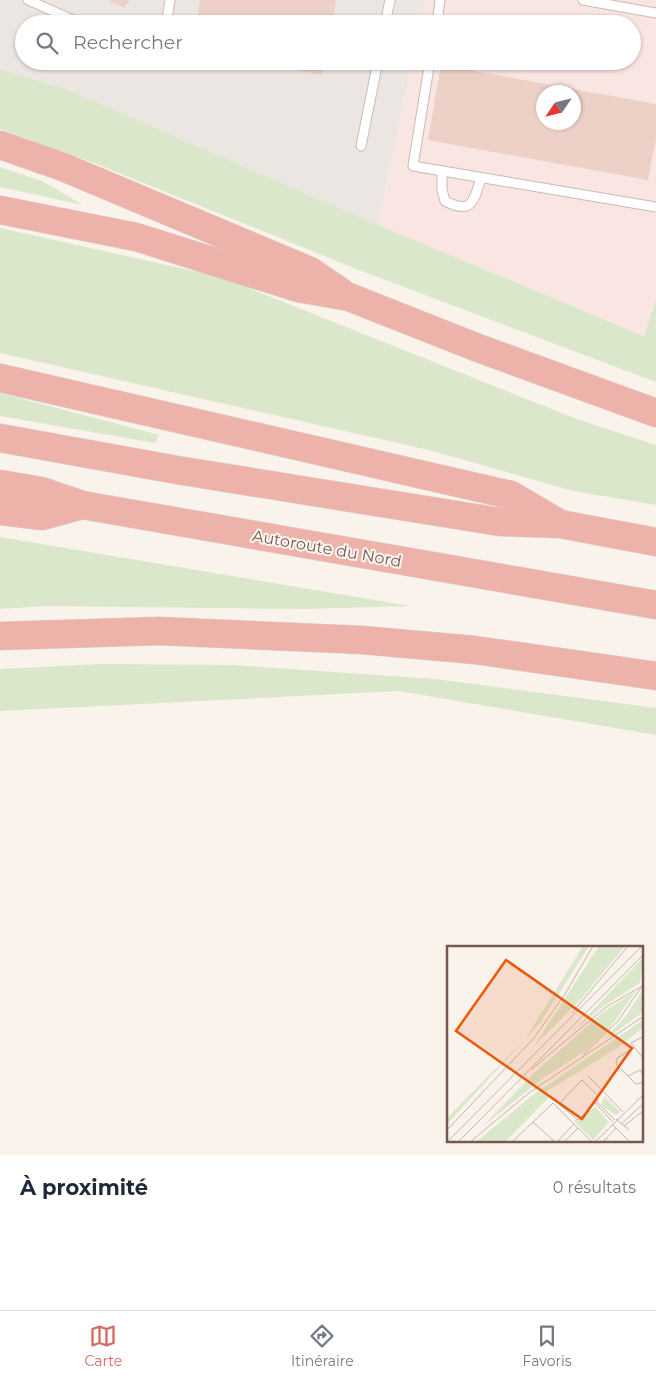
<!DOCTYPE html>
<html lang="fr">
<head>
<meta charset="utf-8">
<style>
	:root { --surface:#fff; --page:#f6f6f7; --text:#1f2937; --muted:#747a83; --line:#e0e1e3; --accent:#d56b60 }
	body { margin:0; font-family:Montserrat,sans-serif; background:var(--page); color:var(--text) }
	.compass { position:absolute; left:536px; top:85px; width:45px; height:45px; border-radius:50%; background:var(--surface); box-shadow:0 1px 4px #0004; rotate:235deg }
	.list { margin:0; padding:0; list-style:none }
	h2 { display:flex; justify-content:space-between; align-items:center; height:65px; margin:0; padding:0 20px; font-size:21px }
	h2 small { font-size:16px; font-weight:400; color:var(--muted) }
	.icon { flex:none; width:28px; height:28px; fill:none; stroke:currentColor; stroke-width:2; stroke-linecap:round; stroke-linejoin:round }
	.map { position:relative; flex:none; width:656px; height:1155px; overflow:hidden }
	.search { position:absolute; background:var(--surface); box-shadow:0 1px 4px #0004; left:15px; right:15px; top:15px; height:55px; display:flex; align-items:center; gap:12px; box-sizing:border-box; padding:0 18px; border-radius:28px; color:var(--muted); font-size:19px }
	.sheet { height:155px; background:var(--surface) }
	nav { display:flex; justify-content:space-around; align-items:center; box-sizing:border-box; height:70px; border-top:1px solid var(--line); background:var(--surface); font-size:14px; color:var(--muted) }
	nav a { display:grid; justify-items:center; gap:2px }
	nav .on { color:var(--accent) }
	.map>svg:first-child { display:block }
	.commercial { fill:#f9e5e1; fill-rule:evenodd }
	.industrial { fill:#ece6e3 }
	.green { fill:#dae7cb }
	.building { fill:#edd0c6; fill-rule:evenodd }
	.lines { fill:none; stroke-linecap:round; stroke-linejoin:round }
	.service-casing { stroke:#ccbab2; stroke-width:11 }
	.motorway-casing { stroke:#d8d1ce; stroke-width:29 }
	.service { stroke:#fff; stroke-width:9 }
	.motorway { stroke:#edb3aa; stroke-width:28 }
	.labels { text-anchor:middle; stroke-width:4; stroke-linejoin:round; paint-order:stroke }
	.street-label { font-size:16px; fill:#735951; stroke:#fdf7f1 }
	.inset-road { fill:none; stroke:#c4b5ad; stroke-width:1 }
	.view { fill:#e8590c; fill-opacity:0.15; stroke:#e8590c; stroke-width:2.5 }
	.inset-edge { fill:none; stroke:#735951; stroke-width:2.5 }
</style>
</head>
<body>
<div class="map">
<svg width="656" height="1155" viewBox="0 0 656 1155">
	<rect width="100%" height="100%" fill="#faf3eb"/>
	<path class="commercial" d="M425 0H656V300L645 336 378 225 412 61H632V24H420ZM544 92H574V122H544Z"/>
	<path class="industrial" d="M0 0H425L420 24H24V61H412L378 225 68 90 0 69Z"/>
	<g class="green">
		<path d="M0 69 68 90 378 225 644 336 656 300V382L359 270 94 163 0 129Z"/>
		<path d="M0 167 42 181 83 205 0 187Z"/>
		<path d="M0 228 221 277 579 420 656 445V505L573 491 429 450 0 353Z"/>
		<path d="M0 393 159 435 155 443 0 416Z"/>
		<path d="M0 537 410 606 307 609 46 606 0 609Z"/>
		<path d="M100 664 233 665 435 679 656 708V735L399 691 0 711V669Z"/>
	</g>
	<g class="building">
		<path d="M108 0H129L125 8Z"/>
		<path d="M200 0H336L332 24H196Z"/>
		<path d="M247 61H325L322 75Z"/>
		<path d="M441 65 656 104V139L648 180 428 140ZM544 92H574V122H544Z"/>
	</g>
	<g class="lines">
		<defs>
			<g id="service">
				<path d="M28 0 82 24"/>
				<path d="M583 0 656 13"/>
				<path d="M166 24 170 0"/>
				<path d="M385 24 390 0"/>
				<path d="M437 24 440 0"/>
				<path d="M430 61 413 166 656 207"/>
				<path d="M361 146 378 61"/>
				<path d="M442 171V190L445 201C472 215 474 201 481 178"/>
			</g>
			<g id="motorway">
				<path d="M0 145 63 167 310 271 341 292"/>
				<path d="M0 210 136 237 298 288 349 297 478 348 656 413"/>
				<path d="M0 378 511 495 557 522"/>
				<path d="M0 438 177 470 500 522 560 524 656 542"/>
				<path d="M0 484 41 491 82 505 656 605"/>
				<path d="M0 511 42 516 82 505"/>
				<path d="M0 636 159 631 362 640 475 650 656 676"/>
			</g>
		</defs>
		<use href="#service" class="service-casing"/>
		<use href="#motorway" class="motorway-casing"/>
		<use href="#service" class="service"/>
		<use href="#motorway" class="motorway"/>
	</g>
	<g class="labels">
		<g class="street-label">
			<text transform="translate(327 548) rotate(10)" y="6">Autoroute du Nord</text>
		</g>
	</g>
	<g transform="translate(447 946)">
		<rect width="196" height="196" fill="#faf3eb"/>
		<path d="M136 0H142L94 76 0 178V172L79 92ZM152 0H178L134 53 87 100ZM196 12 193 37 155 61 125 86ZM196 44V66L156 95 179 70ZM189 45 162 83 138 105 95 133 36 180 87 127 156 66ZM196 74V82L170 102 99 146 102 151 58 196H29L86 149ZM157 150 173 166 169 169 154 159ZM148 161 162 176 146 194 127 175Z" fill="#dae7cb"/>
		<path class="inset-road" d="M125 67 181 0M197 90 184 97 197 113M187 102 170 112 169 118 189 138 197 136M136 109 171 75 195 40M85 123 159 61 197 39M141 130 176 166M181 130 193 124 197 130M148 157 131 174 112 158 135 134 151 150 150 156M169 173 182 184M86 176 108 196M166 176 148 157 150 156 168 174M127 178 145 196M165 178 183 196M174 178 197 157M177 180 197 164M0 184 87 92 118 48 146 0M118 195 131 182M0 196 195 0M11 196 197 8M23 196 83 146 197 70M65 196 106 157 127 178 110 196M148 196 197 148M156 196 169 182"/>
		<path class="view" d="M59 14 185 102 135 173 9 85Z"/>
		<rect width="196" height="196" class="inset-edge"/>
	</g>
</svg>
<svg class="compass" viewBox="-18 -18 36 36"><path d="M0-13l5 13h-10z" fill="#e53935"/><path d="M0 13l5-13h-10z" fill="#747a83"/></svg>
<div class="search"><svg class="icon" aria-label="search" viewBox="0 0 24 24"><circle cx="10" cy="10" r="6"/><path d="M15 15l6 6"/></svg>Rechercher</div>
</div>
<section class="sheet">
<h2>À proximité<small>0 résultats</small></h2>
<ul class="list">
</ul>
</section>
<nav>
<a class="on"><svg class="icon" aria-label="map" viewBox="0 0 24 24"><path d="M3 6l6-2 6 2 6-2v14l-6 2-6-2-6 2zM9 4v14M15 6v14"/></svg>Carte</a>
<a><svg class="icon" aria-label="directions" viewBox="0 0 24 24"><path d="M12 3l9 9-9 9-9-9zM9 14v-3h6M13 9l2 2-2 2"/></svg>Itinéraire</a>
<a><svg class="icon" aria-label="saved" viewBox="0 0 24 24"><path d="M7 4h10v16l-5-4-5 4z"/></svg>Favoris</a>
</nav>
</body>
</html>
